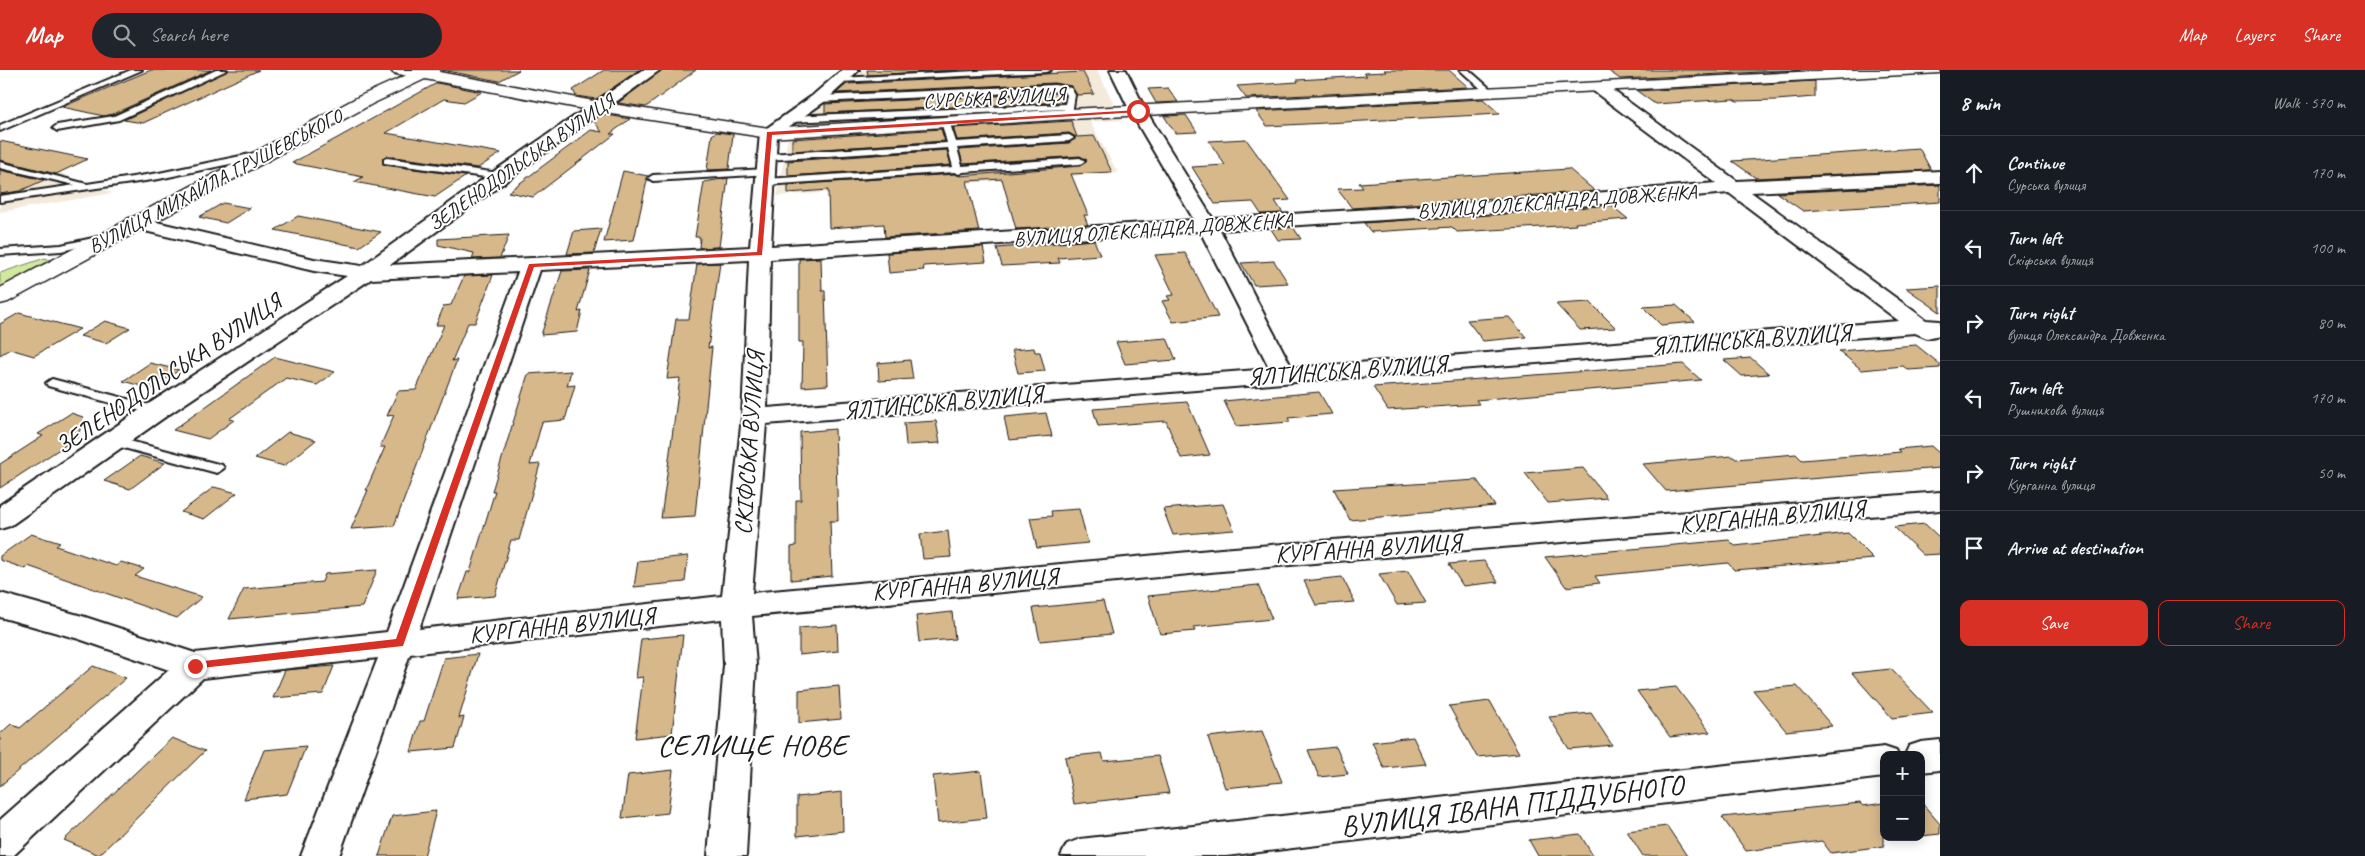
<!DOCTYPE html>
<html lang="en">
<head>
<meta charset="utf-8">
<style>
	:root { --surface:#171b24; --page:#20242c; --text:#f1f3f6; --muted:#9ea1a6; --line:#363941; --accent:#d93025 }
	body { margin:0; font-family:Caveat,sans-serif; background:var(--page); color:var(--text) }
	.controls { position:absolute; right:15px; bottom:15px; display:grid; overflow:hidden; border-radius:10px; box-shadow:0 2px 12px #0003 }
	.controls button { width:45px; height:45px; display:grid; place-items:center; padding:0; border:0; border-bottom:1px solid var(--line); background:var(--surface); color:var(--text); font:25px sans-serif }
	.stop { position:absolute; width:15px; height:15px; margin:-11px; border:4px solid #d93025; border-radius:50%; background:#fff }
	.stop.end { background:#d93025; border-color:#fff; box-shadow:0 1px 5px #0008 }
	.list { margin:0; padding:0; list-style:none }
	h2 { display:flex; justify-content:space-between; align-items:center; height:65px; margin:0; padding:0 20px; font-size:21px }
	h2 small { font-size:16px; font-weight:400; color:var(--muted) }
	.list li { display:grid; grid-template-columns:32px 1fr auto; gap:15px; align-items:center; box-sizing:border-box; height:75px; padding:0 20px; border-top:1px solid var(--line) }
	.list b { display:block; font-size:19px; white-space:nowrap }
	.list p { margin:0; font-size:16px; white-space:nowrap; color:var(--muted) }
	.list em { font-size:16px; font-style:normal; color:var(--muted) }
	.actions { display:flex; gap:10px; padding:15px 20px }
	.actions a { flex:1; padding:11px 0; border:1px solid var(--accent); border-radius:10px; text-align:center; font-size:18px; color:var(--accent) }
	.actions .main { background:var(--accent); color:#fff }
	.icon { flex:none; width:28px; height:28px; fill:none; stroke:currentColor; stroke-width:2; stroke-linecap:round; stroke-linejoin:round }
	.map { position:relative; flex:none; width:1940px; height:786px; overflow:hidden }
	header { display:flex; align-items:center; gap:30px; box-sizing:border-box; height:70px; padding:0 25px; background:var(--accent); color:#fff }
	header strong { font-size:24px }
	nav { display:flex; gap:28px; margin-inline-start:auto; font-size:18px }
	.search { width:350px; height:45px; background:var(--page); display:flex; align-items:center; gap:12px; box-sizing:border-box; padding:0 18px; border-radius:28px; color:var(--muted); font-size:19px }
	main { display:flex }
	aside { flex:1; background:var(--surface) }
	.map>svg:first-child { display:block }
	.built { fill:#f3eadc }
	.green { fill:#d1e99e; stroke:#76825d }
	.building { fill:#d7b88b; stroke:#1c1c1c }
	.lines { fill:none; stroke-linecap:round; stroke-linejoin:round }
	.lane-casing { stroke:#1c1c1c; stroke-width:4 }
	.street-casing { stroke:#1c1c1c; stroke-width:4 }
	.secondary-casing { stroke:#1c1c1c; stroke-width:3 }
	.lane { fill:#fff; fill-rule:evenodd }
	.street { fill:#fff; fill-rule:evenodd }
	.secondary { fill:#fff; fill-rule:evenodd }
	.route { fill:#d93025 }
	.labels { text-anchor:middle; stroke-width:4; stroke-linejoin:round; paint-order:stroke }
	.far-street-label { font-size:20px; fill:#1c1c1c; stroke:#fff }
	.street-label { font-size:24px; fill:#1c1c1c; stroke:#fff }
	.near-street-label { font-size:29px; fill:#1c1c1c; stroke:#fff }
	.near-neighbourhood-label { font-size:30px; letter-spacing:1px; fill:#1c1c1c; stroke:#fff }
</style>
</head>
<body>
<header>
<strong>Map</strong>
<div class="search"><svg class="icon" aria-label="search" viewBox="0 0 24 24"><circle cx="10" cy="10" r="6"/><path d="M15 15l6 6"/></svg>Search here</div>
<nav><a>Map</a><a>Layers</a><a>Share</a></nav>
</header>
<main>
<div class="map">
<svg width="1940" height="786" viewBox="0 0 1940 786">
	<rect width="100%" height="100%" fill="#fff"/>
	<filter id="ink" filterUnits="userSpaceOnUse"><feTurbulence type="fractalNoise" baseFrequency=".02" numOctaves="2"/><feDisplacementMap in="SourceGraphic" scale="10" xChannelSelector="R" yChannelSelector="G"/><feConvolveMatrix kernelMatrix="1 2 1 2 8 2 1 2 1" color-interpolation-filters="sRGB"/></filter>
	<g filter="url(#ink)">
		<g class="built">
			<path d="M853 0H1097L1122 50 1090 52 1118 103 777 126 790 57Z"/>
			<path d="M0 80 113 123 0 142Z"/>
		</g>
		<path class="green" d="M45 188 50 190 0 218V203Z"/>
		<g class="building">
			<path d="M151 0H211L113 44 104 46 62 37Z"/>
			<path d="M229 0H259L143 53 124 50Z"/>
			<path d="M442 0H519L499 11Z"/>
			<path d="M604 0H639L596 29 576 26 573 20Z"/>
			<path d="M662 0H696L646 37 618 33Z"/>
			<path d="M867 0H959L868 5Z"/>
			<path d="M1384 0H1449L1468 17 1246 28 1237 16 1298 12 1297 10 1367 6 1364 3 1386 2Z"/>
			<path d="M1607 0H1801L1620 9Z"/>
			<path d="M1083 2 1094 24 1077 25 1071 16 1055 13 836 23 847 14Z"/>
			<path d="M1815 11V27L1776 30 1737 31 1733 29 1655 34 1637 21Z"/>
			<path d="M437 13 482 22 464 32 444 29 386 63 501 83 478 98 387 86 382 88 384 95 466 106 435 127 354 112 363 107 292 93Z"/>
			<path d="M1168 18 1178 32 1156 33 1148 19Z"/>
			<path d="M1055 23 1064 24 1065 26H1060L1063 32 825 43V34Z"/>
			<path d="M1483 29 1500 44 1267 56 1256 41Z"/>
			<path d="M602 44 630 49 610 64H615L533 127 508 122 591 60 602 62 593 50Z"/>
			<path d="M1186 45 1197 62 1175 63 1164 46Z"/>
			<path d="M1071 51 1077 67 1094 66 1112 102 1071 104 1088 145H1084L1088 155 1016 159 1002 109 967 111 979 161 885 167 884 154 829 158 828 120 788 123V115L955 104 960 106 1080 96 1087 90 1080 86 963 94 959 80 1069 73 1076 67 1069 63 957 70 953 58Z"/>
			<path d="M941 59 945 71 792 81V69Z"/>
			<path d="M716 62 733 64 729 99 707 100 712 65Z"/>
			<path d="M1246 69 1290 130 1275 131 1283 143 1261 144 1253 132 1215 134 1192 97 1225 95 1209 71Z"/>
			<path d="M0 71 88 89 56 104 0 90Z"/>
			<path d="M1919 78 1931 100 1756 108 1732 91Z"/>
			<path d="M947 80 951 95 788 106V91Z"/>
			<path d="M1569 99 1595 121 1352 138 1337 119 1363 118 1359 113Z"/>
			<path d="M0 100 44 110 20 121 0 124Z"/>
			<path d="M623 101 648 106 634 170 604 172Z"/>
			<path d="M728 108 719 177 699 178 700 167H695L704 112Z"/>
			<path d="M1940 115V132L1803 141 1777 123Z"/>
			<path d="M223 133 250 138 226 153 199 147Z"/>
			<path d="M1611 135 1628 149 1575 153 1576 155 1457 162 1452 157 1371 162 1364 153Z"/>
			<path d="M298 146 381 162 359 177 275 160Z"/>
			<path d="M1293 157 1301 169 1278 170 1271 159Z"/>
			<path d="M601 159 594 183 567 184 574 161Z"/>
			<path d="M509 165 500 188 472 189 474 183 438 175V169Z"/>
			<path d="M1094 170 1100 185 1058 188 1060 193 1002 196 997 178Z"/>
			<path d="M983 177 986 192 923 196 924 200 889 203 887 183Z"/>
			<path d="M1185 183 1190 192 1218 247 1173 252 1162 231 1170 230 1167 226 1174 225 1155 185Z"/>
			<path d="M821 188 822 221H825L828 315 802 317 803 272H799V189Z"/>
			<path d="M1274 191 1288 213 1254 215 1241 193Z"/>
			<path d="M720 193 708 278 712 277 695 446 661 448 680 308 667 309 676 249H689L697 194Z"/>
			<path d="M590 200 578 242 582 241 577 262 541 265 562 201Z"/>
			<path d="M493 205 475 253H468L452 291 457 290 394 456 351 459 368 420H366L385 377H380L394 345 387 346 398 321 416 320 444 255H436L444 236 451 235 464 206Z"/>
			<path d="M1940 216V242L1906 218Z"/>
			<path d="M1590 232 1616 258 1580 260 1556 234Z"/>
			<path d="M1676 235 1695 252 1661 255 1643 237Z"/>
			<path d="M19 243 80 259 34 286 10 279 0 285V254Z"/>
			<path d="M1509 247 1526 267 1483 271 1467 250Z"/>
			<path d="M105 251 130 258 106 273 80 266Z"/>
			<path d="M1167 268 1176 290 1125 294 1116 272Z"/>
			<path d="M1916 275 1940 294V298L1908 300 1903 296 1862 300 1839 281Z"/>
			<path d="M1034 278 1035 282H1040L1045 301 1018 303 1012 280Z"/>
			<path d="M275 287 335 302 317 315 286 308 229 349 234 350 208 369 173 360Z"/>
			<path d="M1751 288 1769 304 1742 306 1724 290Z"/>
			<path d="M910 290 913 309 879 311 878 293Z"/>
			<path d="M150 293 179 300 152 319 123 311Z"/>
			<path d="M1683 294 1701 310 1476 330 1479 334 1448 336 1388 340 1373 317Z"/>
			<path d="M571 301 567 316 575 315 565 350 542 352 530 395 540 394 519 470H511L495 526 458 529 467 502H470L495 421H492L528 304Z"/>
			<path d="M1319 322 1332 344 1288 348 1290 352 1236 356 1224 331Z"/>
			<path d="M1187 332 1210 385 1181 388 1166 351 1098 356 1093 339Z"/>
			<path d="M71 343 83 347 78 367 0 418V394L43 366 38 364Z"/>
			<path d="M1046 343 1052 366 1009 370 1004 347Z"/>
			<path d="M936 351 940 373 906 375 904 353Z"/>
			<path d="M835 359 838 451H830L832 506 791 510V477L796 476V430H801L800 362Z"/>
			<path d="M288 362 316 370 284 396 255 388Z"/>
			<path d="M1931 376 1940 384V398L1666 421 1643 394 1732 386 1736 389 1796 384 1802 390 1901 382 1898 379Z"/>
			<path d="M140 386 165 393 130 419 104 411Z"/>
			<path d="M1583 398 1607 428 1548 433 1525 403Z"/>
			<path d="M1477 410 1495 436 1350 450 1334 419Z"/>
			<path d="M214 417 237 423 204 449 181 442Z"/>
			<path d="M1223 434 1234 460 1173 465 1163 439Z"/>
			<path d="M1079 439 1088 473 1037 478 1030 448 1052 446 1051 441Z"/>
			<path d="M1925 454 1940 468V484L1923 485 1894 457Z"/>
			<path d="M948 461 951 487 923 489 920 464Z"/>
			<path d="M1848 463 1874 489 1734 500 1728 493 1595 506 1600 513 1566 517 1545 487 1729 470 1735 476Z"/>
			<path d="M31 464 60 473 56 476 116 496 121 492 144 499 135 506 202 527 177 548 28 496 26 499 0 490V486Z"/>
			<path d="M688 486 685 512 634 517 638 491Z"/>
			<path d="M1484 491 1498 512 1463 516 1449 494Z"/>
			<path d="M377 500 362 537 229 549 244 519 322 512 325 504Z"/>
			<path d="M1408 501 1426 533 1397 535 1379 504Z"/>
			<path d="M1342 507 1355 532 1316 535 1304 511Z"/>
			<path d="M1258 515 1272 549 1193 557 1195 561 1160 564 1148 526Z"/>
			<path d="M1103 531 1112 564 1040 571 1033 538Z"/>
			<path d="M952 542 955 569 919 572 916 546Z"/>
			<path d="M837 555 838 581 799 585V558Z"/>
			<path d="M683 565 672 664 635 668 643 607 636 608 641 569Z"/>
			<path d="M478 584 459 648 464 647 455 678 411 682 420 651H424L444 588Z"/>
			<path d="M93 596 126 608 0 716V664L11 654 20 658Z"/>
			<path d="M334 596 323 624 273 628 285 600Z"/>
			<path d="M1891 599 1933 643 1892 648 1852 603Z"/>
			<path d="M839 616 841 649 799 653V620Z"/>
			<path d="M1797 616 1832 656 1786 661 1753 620Z"/>
			<path d="M1676 617 1710 662 1670 667 1637 621Z"/>
			<path d="M1490 631 1519 683 1477 687 1449 636Z"/>
			<path d="M1591 643 1612 675 1569 679 1549 647Z"/>
			<path d="M1262 661 1282 712 1225 718 1208 667Z"/>
			<path d="M1413 667 1426 694 1384 698 1372 672Z"/>
			<path d="M172 668 205 681 99 785 64 770Z"/>
			<path d="M306 676 287 724 244 729 264 680Z"/>
			<path d="M1336 677 1348 704 1319 707 1308 680Z"/>
			<path d="M1102 683 1104 691 1158 686 1169 723 1074 734 1065 687Z"/>
			<path d="M673 700 668 743 622 748 628 705Z"/>
			<path d="M981 701 987 748 938 753 933 706Z"/>
			<path d="M842 722 843 761 797 766V727Z"/>
			<path d="M1921 732 1940 754V764L1921 766Z"/>
			<path d="M1860 733 1863 736 1884 733V776L1831 783 1822 771 1746 781 1722 747Z"/>
			<path d="M436 741 424 786H379L392 746Z"/>
			<path d="M1667 756 1687 786H1643L1627 761Z"/>
			<path d="M1580 764 1593 786H1538L1529 770Z"/>
		</g>
		<g class="lines">
			<defs>
				<g id="lane">
					<path d="M131 0H142L0 61V55Z"/>
					<path d="M216 0H227L119 50 57 61 53 58 57 55 114 46Z"/>
					<path d="M996 0H1051L1047 2 840 12 836 10 840 8Z"/>
					<path d="M1460 0H1469L1495 23 1488 25Z"/>
					<path d="M1055 15 1071 18 1075 25 1072 44H1066L1064 39 791 52 787 49 791 46 1065 34 1067 25 1065 22 1055 21 818 32 814 29 818 26Z"/>
					<path d="M945 48 949 51 956 72 1069 65 1074 68 1069 71 957 78 962 96 1080 88 1085 91 1080 94 963 102 959 104 955 102 766 115 761 112 766 109 953 97 948 78 768 90 763 87 768 84 947 73 941 51Z"/>
					<path d="M260 82 265 85 263 87 159 109 0 132V126L75 115 0 98V92L87 114 159 103Z"/>
					<path d="M387 88 499 103 504 106 499 109 384 93V89Z"/>
					<path d="M767 99 770 100V104L653 111 648 108 653 105Z"/>
					<path d="M102 166 107 169 106 171 61 181 0 185V179L61 175Z"/>
					<path d="M52 309 161 338 163 341 156 345 48 316 46 313Z"/>
					<path d="M114 367 222 395 224 398 217 403 109 374 107 371 109 368Z"/>
				</g>
				<g id="street">
					<path d="M391 0H425L430 4 422 9 394 3Z"/>
					<path d="M642 0H660L390 195 750 177 760 63 812 26 842 0H859L824 32 777 65 771 176 1194 150 1130 41 1110 0H1126L1146 41 1213 149 1498 131 1716 113 1592 20 1590 17 1592 14H1604L1737 111 1940 101V113L1751 122 1926 250 1940 251V265L1927 268 1915 263 766 354 752 523 1221 479 1940 422V440L1221 501 752 546 756 595 746 786H708L724 595 722 549 410 584 339 786H301L378 588 203 608 13 786H0V750L169 600 79 569 0 547V523L82 546 195 583 387 562 518 202 371 209 165 347 10 456 0 459V435L147 335 347 206 314 201 128 157 125 153 128 149 135 147 314 189 362 196 493 102ZM1729 123 1899 251 1292 298 1220 160 1498 143ZM1200 161 1270 299 767 338 770 189ZM749 190 742 347 722 526 419 559 540 200Z"/>
					<path d="M1940 670V700L1921 702V685H1905L1909 676 1921 672Z"/>
					<path d="M1884 677 1896 681 1898 685H1884V707L1226 786H1061L1067 774 1080 769Z"/>
				</g>
				<path id="secondary" d="M418 0H440L439 2 599 32 769 58 1070 39 1838 0H1940V3L1070 49 769 68 599 42 425 9 372 34 8 232 0 234V218L360 26Z"/>
			</defs>
			<use href="#lane" class="lane-casing"/>
			<use href="#street" class="street-casing"/>
			<use href="#secondary" class="secondary-casing"/>
			<use href="#lane" class="lane"/>
			<use href="#street" class="street"/>
			<use href="#secondary" class="secondary"/>
		</g>
	</g>
	<path class="route" d="M1138 40 1140 42 772 65 762 185 534 197 403 576 192 599V593L195 592 396 569 529 194 757 182 767 62Z"/>
	<g class="labels">
		<g class="far-street-label">
			<text transform="translate(994 27) rotate(-3)" y="7">СУРСЬКА ВУЛИЦЯ</text>
			<text transform="translate(521 92) rotate(-35)" y="7">ЗЕЛЕНОДОЛЬСЬКА ВУЛИЦЯ</text>
			<text transform="translate(215 111) rotate(-28)" y="7">ВУЛИЦЯ МИХАЙЛА ГРУШЕВСЬКОГО</text>
			<text transform="translate(1557 131) rotate(-4)" y="7">ВУЛИЦЯ ОЛЕКСАНДРА ДОВЖЕНКА</text>
			<text transform="translate(1153 159) rotate(-4)" y="7">ВУЛИЦЯ ОЛЕКСАНДРА ДОВЖЕНКА</text>
		</g>
		<g class="street-label">
			<text transform="translate(1751 269) rotate(-4)" y="8">ЯЛТИНСЬКА ВУЛИЦЯ</text>
			<text transform="translate(1347 300) rotate(-4)" y="8">ЯЛТИНСЬКА ВУЛИЦЯ</text>
			<text transform="translate(168 304) rotate(-34)" y="8">ЗЕЛЕНОДОЛЬСЬКА ВУЛИЦЯ</text>
			<text transform="translate(943 332) rotate(-5)" y="8">ЯЛТИНСЬКА ВУЛИЦЯ</text>
			<text transform="translate(749 373) rotate(-86)" y="8">СКІФСЬКА ВУЛИЦЯ</text>
			<text transform="translate(1772 446) rotate(-5)" y="8">КУРГАННА ВУЛИЦЯ</text>
			<text transform="translate(1368 478) rotate(-4)" y="8">КУРГАННА ВУЛИЦЯ</text>
			<text transform="translate(965 514) rotate(-5)" y="8">КУРГАННА ВУЛИЦЯ</text>
			<text transform="translate(562 555) rotate(-6)" y="8">КУРГАННА ВУЛИЦЯ</text>
		</g>
		<g class="near-street-label">
			<text transform="translate(1512 735) rotate(-7)" y="10">ВУЛИЦЯ ІВАНА ПІДДУБНОГО</text>
		</g>
		<g class="near-neighbourhood-label">
			<text x="753" y="685">СЕЛИЩЕ НОВЕ</text>
		</g>
	</g>
</svg>
<div class="controls">
<button>+</button>
<button>−</button>
</div>
<div class="stop" style="left:1138px;top:41px"></div>
<div class="stop end" style="left:195px;top:596px"></div>
</div>
<aside>
<h2>8 min<small>Walk · 570 m</small></h2>
<ul class="list">
<li><svg class="icon" aria-label="ahead" viewBox="0 0 24 24"><path d="M12 20V5M6 11l6-6 6 6"/></svg><div><b>Continue</b><p>Сурська вулиця</p></div><em>170 m</em></li>
<li><svg class="icon" aria-label="left" viewBox="0 0 24 24"><path d="M17 20v-9H6M10 6l-5 5 5 5"/></svg><div><b>Turn left</b><p>Скіфська вулиця</p></div><em>100 m</em></li>
<li><svg class="icon" aria-label="right" viewBox="0 0 24 24"><path d="M7 20v-9h11M14 6l5 5-5 5"/></svg><div><b>Turn right</b><p>вулиця Олександра Довженка</p></div><em>80 m</em></li>
<li><svg class="icon" aria-label="left" viewBox="0 0 24 24"><path d="M17 20v-9H6M10 6l-5 5 5 5"/></svg><div><b>Turn left</b><p>Рушникова вулиця</p></div><em>170 m</em></li>
<li><svg class="icon" aria-label="right" viewBox="0 0 24 24"><path d="M7 20v-9h11M14 6l5 5-5 5"/></svg><div><b>Turn right</b><p>Курганна вулиця</p></div><em>50 m</em></li>
<li><svg class="icon" aria-label="arrive" viewBox="0 0 24 24"><path d="M6 21V4h12l-3 4 3 4H6"/></svg><div><b>Arrive at destination</b></div></li>
</ul>
<div class="actions"><a class="main">Save</a><a>Share</a></div>
</aside>
</main>
</body>
</html>
